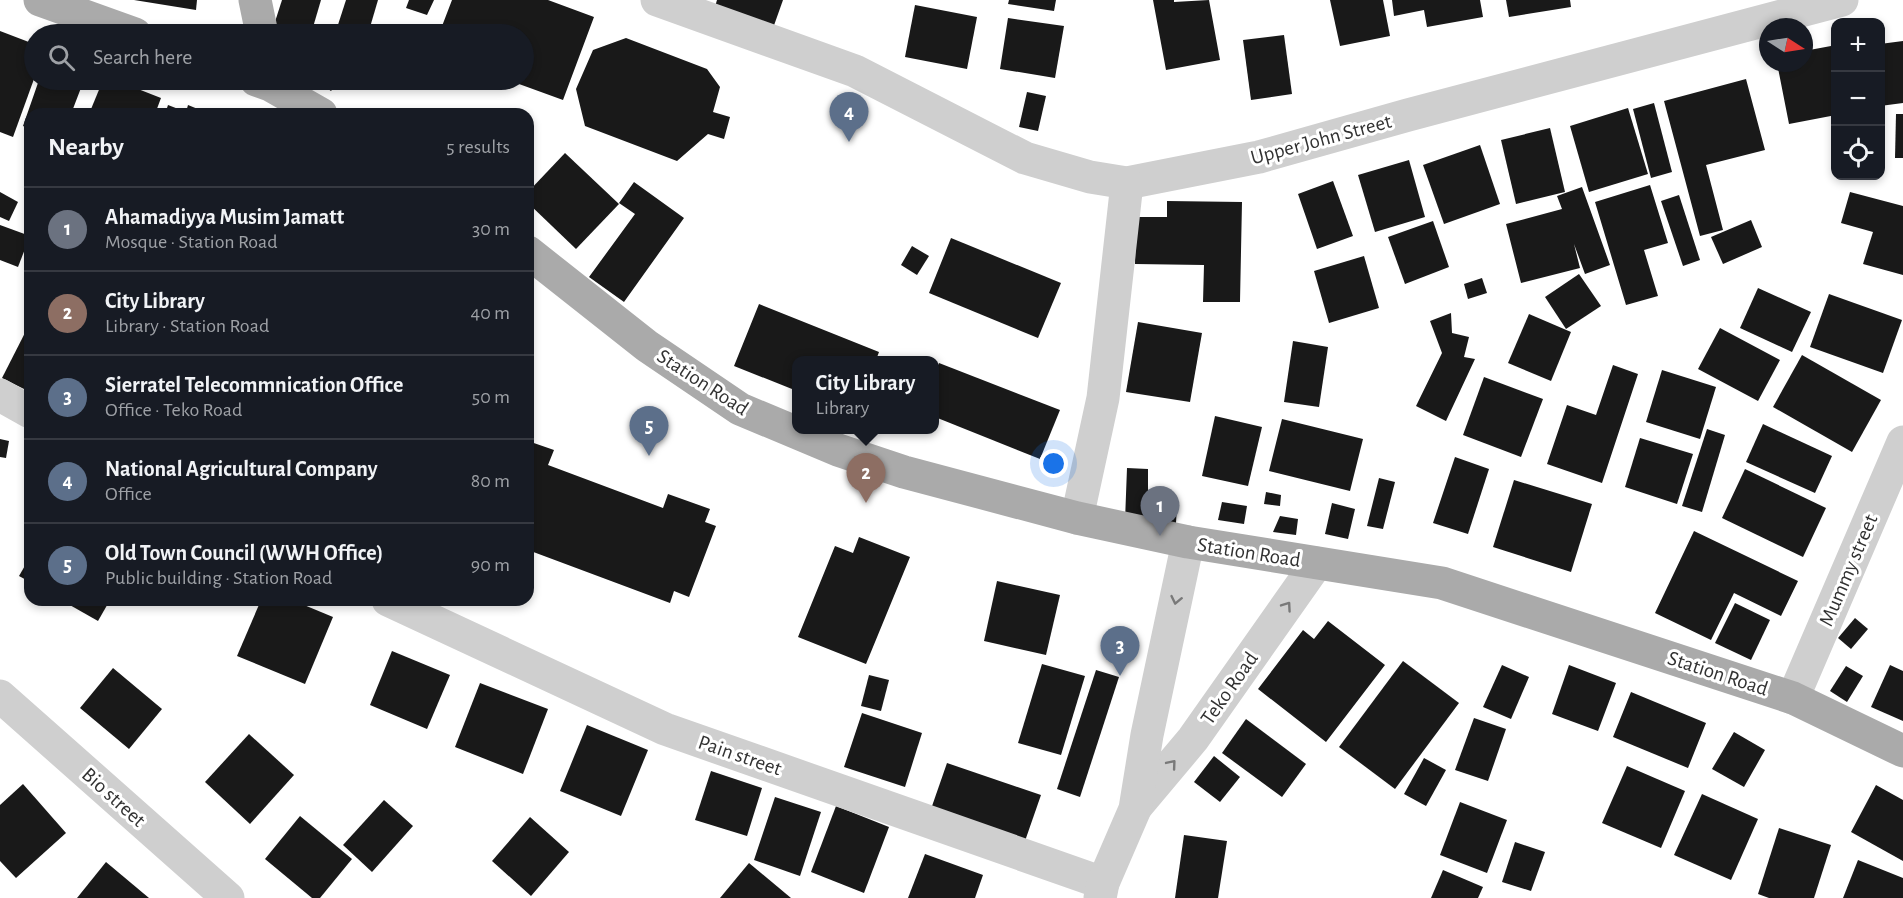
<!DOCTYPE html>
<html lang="en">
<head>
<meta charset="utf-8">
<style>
	:root { --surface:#171b24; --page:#242831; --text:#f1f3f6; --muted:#9ea1a6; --line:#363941; --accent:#2563eb }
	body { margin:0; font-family:"Alegreya Sans",sans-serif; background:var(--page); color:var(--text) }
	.controls { position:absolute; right:18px; top:18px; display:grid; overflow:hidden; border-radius:12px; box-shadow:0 3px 9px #0003 }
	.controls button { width:54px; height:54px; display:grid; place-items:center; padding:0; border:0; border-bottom:2px solid var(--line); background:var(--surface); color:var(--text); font:30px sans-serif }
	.compass { position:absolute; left:1759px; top:18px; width:54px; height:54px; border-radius:50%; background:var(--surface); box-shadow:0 3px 9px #0003; rotate:102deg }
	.you { position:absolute; left:1054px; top:464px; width:21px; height:21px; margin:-15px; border:4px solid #fff; border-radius:50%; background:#1a73e8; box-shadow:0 0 0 9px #1a73e833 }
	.badge { display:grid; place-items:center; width:39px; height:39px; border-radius:50%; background:var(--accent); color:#fff; font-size:20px; font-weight:700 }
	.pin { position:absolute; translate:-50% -50px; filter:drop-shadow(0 2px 3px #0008) }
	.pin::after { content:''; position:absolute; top:32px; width:21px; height:18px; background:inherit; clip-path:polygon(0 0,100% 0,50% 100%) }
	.popup { position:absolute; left:792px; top:356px; width:147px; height:78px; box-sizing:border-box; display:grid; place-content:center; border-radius:12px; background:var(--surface); filter:drop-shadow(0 2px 4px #0005); font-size:20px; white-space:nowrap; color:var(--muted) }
	.popup b { font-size:22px; color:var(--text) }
	.popup::after { content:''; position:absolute; left:50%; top:100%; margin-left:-12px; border:12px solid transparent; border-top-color:var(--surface) }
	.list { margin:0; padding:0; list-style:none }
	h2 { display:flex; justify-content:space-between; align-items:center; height:78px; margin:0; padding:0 24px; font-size:26px }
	h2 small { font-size:20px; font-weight:400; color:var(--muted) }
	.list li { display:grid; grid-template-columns:39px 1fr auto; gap:18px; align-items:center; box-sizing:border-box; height:84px; padding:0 24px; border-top:2px solid var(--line) }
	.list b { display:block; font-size:22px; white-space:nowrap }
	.list p { margin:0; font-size:20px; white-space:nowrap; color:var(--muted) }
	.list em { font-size:20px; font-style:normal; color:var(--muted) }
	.icon { flex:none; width:33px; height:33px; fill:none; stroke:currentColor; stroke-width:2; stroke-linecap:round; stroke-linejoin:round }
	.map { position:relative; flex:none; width:1903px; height:898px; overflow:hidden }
	.search { position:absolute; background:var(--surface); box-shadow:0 3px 9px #0003; left:24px; top:24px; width:510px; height:66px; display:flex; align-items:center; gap:15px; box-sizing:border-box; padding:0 21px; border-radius:33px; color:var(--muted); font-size:22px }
	.panel { position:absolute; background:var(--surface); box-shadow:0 3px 9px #0003; left:24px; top:108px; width:510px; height:498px; border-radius:18px }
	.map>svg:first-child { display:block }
	.building { fill:#191919 }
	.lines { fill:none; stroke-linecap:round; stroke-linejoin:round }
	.minor { stroke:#cfcfcf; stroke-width:33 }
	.major { stroke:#aaa; stroke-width:33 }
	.oneway { stroke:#797979 }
	.labels { text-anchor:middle; stroke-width:6; stroke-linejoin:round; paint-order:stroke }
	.street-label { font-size:21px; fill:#323232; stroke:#fff }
</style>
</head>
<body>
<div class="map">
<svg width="1903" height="898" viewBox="0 0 1903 898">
	<rect width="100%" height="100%" fill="#fff"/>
	<g class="building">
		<path d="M134 0H197L196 10Z"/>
		<path d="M282 0H321L311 34H294L273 28Z"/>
		<path d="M346 0H378L368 34H335Z"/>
		<path d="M409 0H434L427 15 406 8Z"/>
		<path d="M452 0H548L594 17 563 100 508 80H524V34H439Z"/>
		<path d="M717 0H783L772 31 714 10Z"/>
		<path d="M1009 0H1056L1054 11 1008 4Z"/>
		<path d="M1153 0H1174V2L1209 0 1220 60 1166 70Z"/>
		<path d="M1330 0H1383L1390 36 1340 46Z"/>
		<path d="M1392 0H1480L1483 17 1427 27 1424 10 1394 16Z"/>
		<path d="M1506 0H1570L1571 7 1509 17Z"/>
		<path d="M915 5 977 17 967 69 905 57Z"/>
		<path d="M1008 18 1064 26 1055 78 1000 69Z"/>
		<path d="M0 31 34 44V79L13 137 0 132Z"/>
		<path d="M1284 35 1292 94 1251 100 1243 40Z"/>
		<path d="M626 38 707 69 720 87 713 112 730 117 724 139 708 134 677 161 585 126 576 89 593 50Z"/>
		<path d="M1903 41V103L1880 106V44Z"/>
		<path d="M1831 46 1836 67V115L1789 124 1777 63H1804V51Z"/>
		<path d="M1746 79 1765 150 1706 165 1723 230 1700 236 1664 101Z"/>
		<path d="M39 80H84L71 114H30V129L23 126Z"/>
		<path d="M103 80H115L161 98 155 114H89Z"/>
		<path d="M315 80H340L331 91Z"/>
		<path d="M1027 92 1046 96 1038 131 1019 127Z"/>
		<path d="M1654 103 1672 172 1651 178 1633 109Z"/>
		<path d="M168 105 186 112 188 105 210 114H165Z"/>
		<path d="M1628 108 1648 174 1589 192 1570 126Z"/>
		<path d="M1896 114H1903V158H1895Z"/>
		<path d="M1550 128 1565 192 1516 204 1501 140Z"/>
		<path d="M1480 145 1500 204 1444 224 1423 165Z"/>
		<path d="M565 153 619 204 576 249 528 203V192Z"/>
		<path d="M1409 160 1425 217 1375 232 1358 175Z"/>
		<path d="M1333 181 1353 236 1317 249 1298 194Z"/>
		<path d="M634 182 684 218 624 302 589 277 635 214 619 203Z"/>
		<path d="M1650 185 1668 243 1644 250 1658 296 1626 305 1595 202Z"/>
		<path d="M1582 187 1610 265 1585 274 1574 244 1580 268 1521 283 1506 224 1562 209 1557 196Z"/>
		<path d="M0 192 18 202 9 221 0 217Z"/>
		<path d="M1850 192 1903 206V275L1863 264 1873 232 1841 223Z"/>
		<path d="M1679 195 1700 260 1683 266 1661 201Z"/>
		<path d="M1167 201 1242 202 1240 302H1203L1204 265 1135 264 1136 217H1167Z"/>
		<path d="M1751 220 1762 247 1723 264 1711 237Z"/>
		<path d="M1433 221 1449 267 1405 284 1388 237Z"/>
		<path d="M0 225 30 236 18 267 0 260Z"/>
		<path d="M951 238 1061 283 1038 338 929 293Z"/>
		<path d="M912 246 929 256 917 275 901 265Z"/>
		<path d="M1364 256 1379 308 1329 323 1314 271Z"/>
		<path d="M1579 274 1601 306 1566 329 1545 297Z"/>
		<path d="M1482 278 1487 293 1468 299 1464 284Z"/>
		<path d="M1758 288 1811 312 1792 352 1740 328Z"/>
		<path d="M1829 294 1902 320 1883 373 1810 347Z"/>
		<path d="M759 304 879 352 876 360H797V391L734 366Z"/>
		<path d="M1451 313 1452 333 1469 337 1464 357 1475 359 1446 421 1416 406 1442 353 1430 321Z"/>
		<path d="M1529 314 1571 332 1551 381 1508 363Z"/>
		<path d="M1138 322 1202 333 1190 402 1126 392Z"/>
		<path d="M30 323V392L2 378Z"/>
		<path d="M1720 328 1780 360 1758 401 1698 369Z"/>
		<path d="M1293 341 1328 347 1319 407 1284 402Z"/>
		<path d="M1802 355 1881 400 1852 452 1773 407Z"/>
		<path d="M939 363 1060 410 1040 459 935 417V372Z"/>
		<path d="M1613 365 1638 374 1602 483 1547 464 1567 405 1596 415Z"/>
		<path d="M1662 370 1716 387 1700 439 1646 422Z"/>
		<path d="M1484 377 1543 399 1521 457 1463 435Z"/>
		<path d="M1215 416 1262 427 1248 486 1202 476Z"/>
		<path d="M1282 419 1363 439 1350 491 1269 471Z"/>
		<path d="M1763 424 1832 456 1815 493 1746 462Z"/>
		<path d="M1707 429 1725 435 1702 512 1682 506Z"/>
		<path d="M1640 438 1693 454 1677 504 1625 487Z"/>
		<path d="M0 439 9 441 6 458 0 457Z"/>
		<path d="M528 441 554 450 548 465 663 508 668 494 710 509 705 522 716 526 689 597 674 591 670 603 528 550Z"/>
		<path d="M1455 457 1489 469 1468 534 1433 523Z"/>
		<path d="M1127 468 1148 469V505L1177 506 1176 523 1125 521Z"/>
		<path d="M1745 469 1826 508 1803 557 1722 518Z"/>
		<path d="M1379 478 1395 482 1383 529 1367 526Z"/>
		<path d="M1514 480 1592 504 1571 572 1493 547Z"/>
		<path d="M1266 492 1281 495 1280 506 1264 504Z"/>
		<path d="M1222 502 1247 506 1244 524 1218 520Z"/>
		<path d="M1332 503 1355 509 1348 539 1325 534Z"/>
		<path d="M1280 516 1298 519 1296 535 1273 532Z"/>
		<path d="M1694 531 1798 581 1781 616 1734 593 1711 640 1655 613Z"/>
		<path d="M859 537 910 557 866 664 798 637 835 546 853 553Z"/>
		<path d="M30 557V582L19 576Z"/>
		<path d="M997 581 1060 595 1046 655 984 641Z"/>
		<path d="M61 600H110L98 621Z"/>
		<path d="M261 600H292L333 617 305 684 237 656Z"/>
		<path d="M1735 603 1770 620 1751 660 1715 643Z"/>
		<path d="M1855 618 1868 629 1851 649 1838 638Z"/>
		<path d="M1328 621 1385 665 1326 742 1258 689 1303 630 1314 639Z"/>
		<path d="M392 651 450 675 427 729 370 705Z"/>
		<path d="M1403 661 1459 703 1395 789 1339 747Z"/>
		<path d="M1042 664 1085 676 1061 755 1018 743Z"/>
		<path d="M1502 665 1529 677 1511 719 1483 707Z"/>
		<path d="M1569 665 1616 683 1598 731 1552 714Z"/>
		<path d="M1890 665 1903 671V721L1871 707Z"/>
		<path d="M1846 666 1863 676 1847 702 1830 691Z"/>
		<path d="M113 668 162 709 129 749 80 708Z"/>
		<path d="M1096 670 1119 677 1080 797 1057 789Z"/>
		<path d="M869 675 889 680 881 711 861 706Z"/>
		<path d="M480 683 548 709 523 774 455 747Z"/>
		<path d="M1631 692 1706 723 1688 768 1613 737Z"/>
		<path d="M862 713 922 733 905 787 844 767Z"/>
		<path d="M1474 718 1506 729 1488 781 1455 770Z"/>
		<path d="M1246 719 1306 764 1282 797 1222 753Z"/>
		<path d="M587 725 648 750 621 816 560 791Z"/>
		<path d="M1734 732 1765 750 1744 787 1712 769Z"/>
		<path d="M249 734 294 775 250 824 205 782Z"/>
		<path d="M1214 756 1240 777 1220 802 1194 782Z"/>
		<path d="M1424 758 1446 770 1426 806 1404 794Z"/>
		<path d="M947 763 1041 795 1025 841 931 809Z"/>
		<path d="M1627 766 1685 791 1661 848 1602 823Z"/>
		<path d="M711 771 762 788 747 836 695 820Z"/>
		<path d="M23 784 66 833 16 878 0 861V805Z"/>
		<path d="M1876 785 1903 800V861L1851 832Z"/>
		<path d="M1702 794 1758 819 1731 880 1674 855Z"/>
		<path d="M775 797 821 812 800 876 754 860Z"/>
		<path d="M384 800 413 826 372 872 343 845Z"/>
		<path d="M1460 802 1507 820 1487 873 1440 855Z"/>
		<path d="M836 806 889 827 864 893 811 872Z"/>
		<path d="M300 816 352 859 320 898H312L265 859Z"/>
		<path d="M530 817 569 852 531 896 492 861Z"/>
		<path d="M1779 828 1831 845 1814 898H1769L1758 894Z"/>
		<path d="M1184 835 1227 841 1218 898H1175Z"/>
		<path d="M1515 842 1545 852 1531 891 1502 882Z"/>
		<path d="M925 854 983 875 975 898H908Z"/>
		<path d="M1858 860 1903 878V898H1843Z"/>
		<path d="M106 862 149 898H77Z"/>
		<path d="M749 863 791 898H720Z"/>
		<path d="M1443 870 1483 887 1478 898H1431Z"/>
	</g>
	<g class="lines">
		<g class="minor">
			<path d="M657 0 855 71 1025 158 1090 177 1127 183 1259 157 1408 115 1842 0"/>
			<path d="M0 395 30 412"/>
			<path d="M1077 518 1103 398 1127 183"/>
			<path d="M388 600 665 729 1103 883"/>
			<path d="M0 696 228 898"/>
			<path d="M1793 698 1903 442"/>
			<path d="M1136 807 1193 739 1317 563"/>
			<path d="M1100 898 1103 883 1135 809 1147 735 1188 542"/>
		</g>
		<g class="major">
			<path d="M40 0 135 34"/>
			<path d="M255 0 262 34"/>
			<path d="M256 80 270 85 321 114"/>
			<path d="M528 252 647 346 740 409 838 450 904 472 1077 518 1188 542 1442 583 1793 698 1903 751"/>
		</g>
	</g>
	<defs><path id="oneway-chevron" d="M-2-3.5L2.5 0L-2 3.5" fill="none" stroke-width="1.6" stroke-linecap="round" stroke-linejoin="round" transform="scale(1.5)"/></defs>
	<g class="oneway">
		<use href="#oneway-chevron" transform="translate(1176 600) rotate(102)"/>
		<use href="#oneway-chevron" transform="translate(1287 606) rotate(-55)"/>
		<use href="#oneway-chevron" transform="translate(1172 764) rotate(-50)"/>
	</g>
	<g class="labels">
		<g class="street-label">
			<text transform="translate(1321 139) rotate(-15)" y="7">Upper John Street</text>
			<text transform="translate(703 382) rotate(33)" y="7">Station Road</text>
			<text transform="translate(1249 552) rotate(9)" y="7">Station Road</text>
			<text transform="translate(1848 570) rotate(-67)" y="7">Mummy street</text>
			<text transform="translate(1718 673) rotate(18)" y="7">Station Road</text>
			<text transform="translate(1229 688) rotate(-55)" y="7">Teko Road</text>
			<text transform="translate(740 755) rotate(19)" y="7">Pain street</text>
			<text transform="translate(114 797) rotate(42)" y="7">Bio street</text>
		</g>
	</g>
</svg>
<div class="controls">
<button>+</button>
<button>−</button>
<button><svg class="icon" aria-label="locate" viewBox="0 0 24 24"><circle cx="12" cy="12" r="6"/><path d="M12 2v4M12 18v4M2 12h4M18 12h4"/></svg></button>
</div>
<svg class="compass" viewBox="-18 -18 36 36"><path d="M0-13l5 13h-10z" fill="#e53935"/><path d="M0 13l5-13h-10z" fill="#9ea1a6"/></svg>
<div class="you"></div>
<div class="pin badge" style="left:1160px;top:536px;background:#6b7280">1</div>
<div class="pin badge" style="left:866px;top:503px;background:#8d6e63">2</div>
<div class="popup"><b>City Library</b>Library</div>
<div class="pin badge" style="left:1120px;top:676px;background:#5c6f8a">3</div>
<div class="pin badge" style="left:849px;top:142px;background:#5c6f8a">4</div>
<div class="pin badge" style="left:649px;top:456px;background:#5c6f8a">5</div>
<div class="search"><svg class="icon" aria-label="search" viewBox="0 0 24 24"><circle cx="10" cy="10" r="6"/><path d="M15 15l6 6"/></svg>Search here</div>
<section class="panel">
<h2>Nearby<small>5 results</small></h2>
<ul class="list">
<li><span class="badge" style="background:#6b7280">1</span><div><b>Ahamadiyya Musim Jamatt</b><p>Mosque · Station Road</p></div><em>30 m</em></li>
<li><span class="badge" style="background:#8d6e63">2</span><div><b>City Library</b><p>Library · Station Road</p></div><em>40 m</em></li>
<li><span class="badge" style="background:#5c6f8a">3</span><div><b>Sierratel Telecommnication Office</b><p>Office · Teko Road</p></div><em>50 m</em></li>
<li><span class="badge" style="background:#5c6f8a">4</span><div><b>National Agricultural Company</b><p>Office</p></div><em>80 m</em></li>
<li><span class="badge" style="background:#5c6f8a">5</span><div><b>Old Town Council (WWH Office)</b><p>Public building · Station Road</p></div><em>90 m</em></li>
</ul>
</section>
</div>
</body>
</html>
